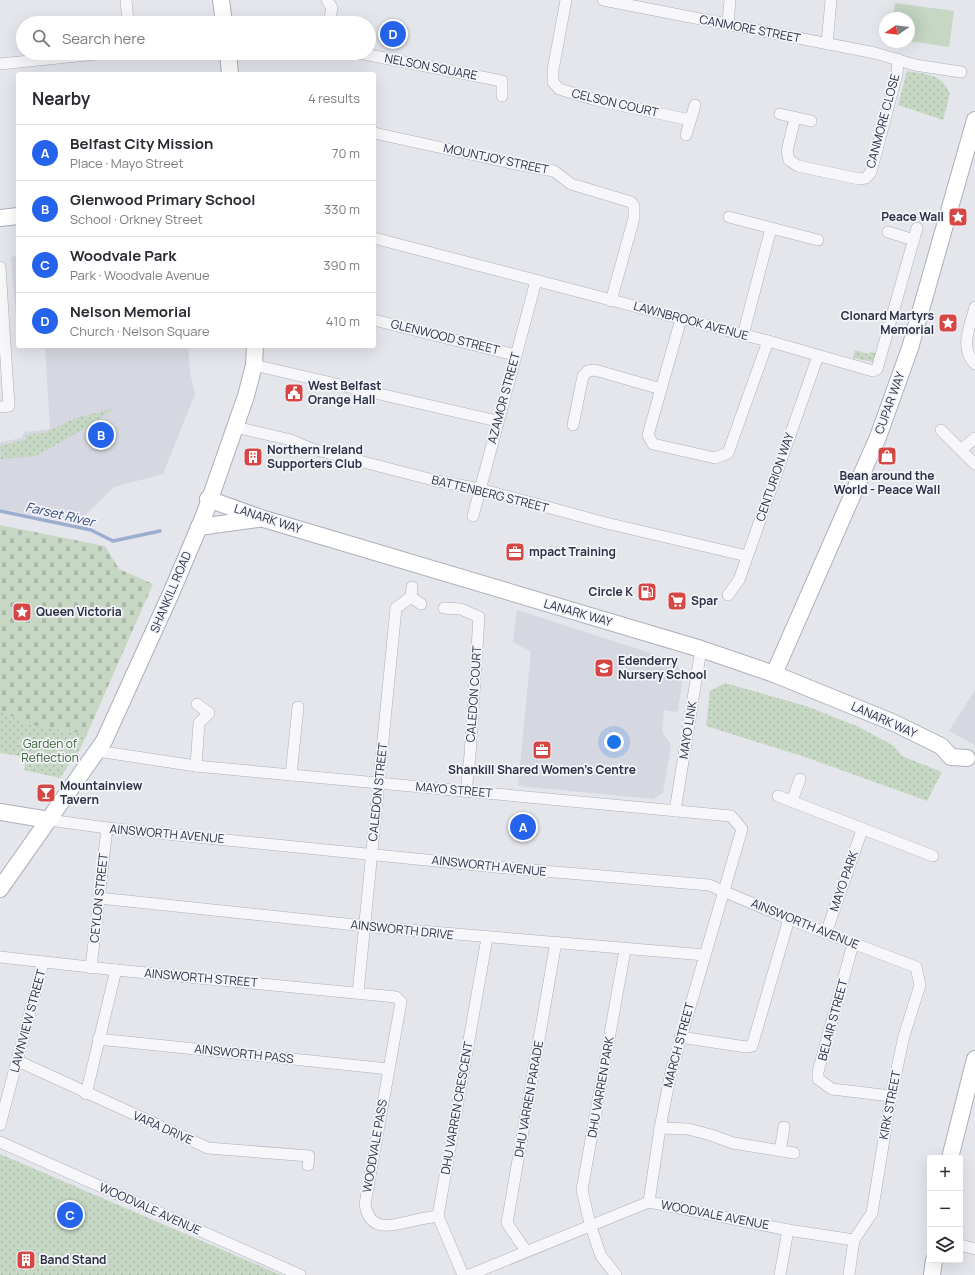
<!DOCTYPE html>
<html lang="en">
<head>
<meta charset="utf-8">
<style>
	:root { --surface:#fff; --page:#f7f7f7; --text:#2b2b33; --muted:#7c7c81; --line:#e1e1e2; --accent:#2563eb }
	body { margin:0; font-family:Manrope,sans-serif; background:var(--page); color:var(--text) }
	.controls { position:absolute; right:12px; bottom:12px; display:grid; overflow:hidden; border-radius:4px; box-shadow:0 4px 16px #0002 }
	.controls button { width:36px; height:36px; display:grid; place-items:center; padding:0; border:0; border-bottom:1px solid var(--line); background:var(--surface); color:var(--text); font:20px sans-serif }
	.compass { position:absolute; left:879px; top:12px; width:36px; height:36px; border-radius:50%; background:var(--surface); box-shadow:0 4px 16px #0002; rotate:257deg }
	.you { position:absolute; left:614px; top:742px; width:14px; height:14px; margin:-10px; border:3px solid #fff; border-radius:50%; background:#1a73e8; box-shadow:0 0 0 6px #1a73e833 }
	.badge { display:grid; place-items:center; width:26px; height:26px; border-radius:50%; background:var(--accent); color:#fff; font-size:13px; font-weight:700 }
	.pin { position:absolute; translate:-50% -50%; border:2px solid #fff; box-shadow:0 1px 4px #0006 }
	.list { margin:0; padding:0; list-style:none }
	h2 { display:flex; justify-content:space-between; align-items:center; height:52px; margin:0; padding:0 16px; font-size:17px }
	h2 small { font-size:13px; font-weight:400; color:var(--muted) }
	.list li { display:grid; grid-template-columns:26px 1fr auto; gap:12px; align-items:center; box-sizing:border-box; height:56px; padding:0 16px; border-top:1px solid var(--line) }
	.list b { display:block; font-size:15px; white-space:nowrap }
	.list p { margin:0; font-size:13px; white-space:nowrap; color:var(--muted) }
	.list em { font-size:13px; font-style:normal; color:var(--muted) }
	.icon { flex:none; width:22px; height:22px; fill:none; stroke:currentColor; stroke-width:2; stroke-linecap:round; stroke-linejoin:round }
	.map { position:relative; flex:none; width:975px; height:1275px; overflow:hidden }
	.search { position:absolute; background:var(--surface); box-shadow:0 4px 16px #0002; left:16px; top:16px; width:360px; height:44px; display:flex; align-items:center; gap:10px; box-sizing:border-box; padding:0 14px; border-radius:22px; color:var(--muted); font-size:15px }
	.panel { position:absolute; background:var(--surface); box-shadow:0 4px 16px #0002; left:16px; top:72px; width:360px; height:276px; border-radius:4px }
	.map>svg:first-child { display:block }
	.built { fill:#d6d8e1 }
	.green { fill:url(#green-dots) }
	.cemetery { fill:url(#cemetery-stones) }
	.pitch { fill:#c6d7c4 }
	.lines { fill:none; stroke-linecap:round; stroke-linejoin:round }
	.stream { stroke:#9dadce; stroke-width:3.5 }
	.street-casing { stroke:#acafba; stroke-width:12 }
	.secondary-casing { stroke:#acafba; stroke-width:18 }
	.street { stroke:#f7f7fa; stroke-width:11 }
	.secondary { stroke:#fff; stroke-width:16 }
	.labels { text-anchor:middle; stroke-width:3.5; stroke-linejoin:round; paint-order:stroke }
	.street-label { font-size:12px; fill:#2a3046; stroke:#f4f5f9 }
	.poi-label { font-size:12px; font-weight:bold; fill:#2a3046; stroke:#f4f5f9; text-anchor:start }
	.park-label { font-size:12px; fill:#386237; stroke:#f4f5f9 }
	.water-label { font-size:13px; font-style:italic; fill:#32477c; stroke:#f4f5f9 }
</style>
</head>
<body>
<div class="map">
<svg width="975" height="1275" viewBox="0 0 975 1275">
	<defs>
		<pattern id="green-dots" width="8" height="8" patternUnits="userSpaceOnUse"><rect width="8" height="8" fill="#c6d7c4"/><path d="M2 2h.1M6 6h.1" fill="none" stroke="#aab9aa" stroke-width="1.8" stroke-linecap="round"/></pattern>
		<pattern id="cemetery-stones" width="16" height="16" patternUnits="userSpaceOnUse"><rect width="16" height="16" fill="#c6d7c4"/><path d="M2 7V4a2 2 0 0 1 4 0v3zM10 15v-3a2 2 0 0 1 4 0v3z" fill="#aab9aa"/></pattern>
	</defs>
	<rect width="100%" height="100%" fill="#e4e6ec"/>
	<g class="built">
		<path d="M18 256V342L11 257Z"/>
		<path d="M45 346H188L190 372 195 394 163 474 114 487 77 523 0 509V442L22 438 24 432 50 429Z"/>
		<path d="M517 610 675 661 683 676 678 710 676 712 664 710 662 731 671 745 663 793 653 799 518 786 531 652 513 642Z"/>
		<path d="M975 690V745L949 731Z"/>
	</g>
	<g class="green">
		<path d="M907 71C928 75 940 73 950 93L943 120 898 105Z"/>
		<path d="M855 350 868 354 870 352 878 354 873 362 853 358Z"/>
		<path d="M115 408 89 426 36 456 1 459 0 445 26 440V435L44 433 76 418Z"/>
		<path d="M725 683 806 706 859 727 894 746 902 756 942 772 927 801 808 758 706 726 710 691Z"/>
		<path d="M0 710 26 724 87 734 80 749 60 778 24 770 26 757 0 753Z"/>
		<path d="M0 1154 281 1275H0Z"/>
	</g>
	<path class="cemetery" d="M0 525 105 546 119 569 153 584 87 734 26 724 0 710Z"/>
	<path class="pitch" d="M895 3 954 11 949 47 909 41V18H893Z"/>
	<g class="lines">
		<path class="stream" d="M0 511 91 530 113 541 160 531"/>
		<defs>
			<g id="street">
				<path d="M126 0 128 23"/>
				<path d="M327 0 332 8 329 23"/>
				<path d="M566 0 553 70V82L559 89 596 100 690 120"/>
				<path d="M603 0 875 53 915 65 961 72"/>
				<path d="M728 24 730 0"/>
				<path d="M827 44 831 0"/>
				<path d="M359 53 502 81V96"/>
				<path d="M0 64 106 53"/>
				<path d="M780 114 811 121"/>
				<path d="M795 118 787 151 789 160 798 166 859 179 866 178 871 172 897 74 898 59"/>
				<path d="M374 133 511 163 554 171 571 184 631 202 634 206V218L611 301"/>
				<path d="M686 135 695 105"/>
				<path d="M729 217 771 228 743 335"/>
				<path d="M771 228 818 240"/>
				<path d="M888 232 914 240"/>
				<path d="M374 238 768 341 873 371 877 369 917 228"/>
				<path d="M0 267 9 406 0 407"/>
				<path d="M975 307C970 327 959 348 975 364"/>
				<path d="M681 319 648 435 653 444 715 458 728 453 768 341"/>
				<path d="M374 320 515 355"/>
				<path d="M254 365 497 421"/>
				<path d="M573 425 583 376 588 371 595 370 661 389"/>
				<path d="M235 427 291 440 309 448 437 481 480 489 606 523 747 556"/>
				<path d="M941 430 975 464"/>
				<path d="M961 450 975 438"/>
				<path d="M473 516 536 281"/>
				<path d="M728 595 739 580 818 356"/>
				<path d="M411 597 412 587"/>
				<path d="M444 608 461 609 479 617 470 755 466 792"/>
				<path d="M97 751 196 766 731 816 742 829 671 1072 660 1128 649 1202"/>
				<path d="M196 766 199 723 209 713 197 704"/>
				<path d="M291 775 298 707"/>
				<path d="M778 796 933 856"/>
				<path d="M792 801 800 779"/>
				<path d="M675 811 701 649"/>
				<path d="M49 820 107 828 496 867 709 885 789 919 916 967 920 985 904 1036 891 1096 872 1213 854 1240 849 1275"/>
				<path d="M99 898 384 928 705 955"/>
				<path d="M826 933 862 830"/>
				<path d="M853 944 818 1072V1079L832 1089 891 1096"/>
				<path d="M0 957 116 970 396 997 401 1002 365 1204C370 1237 399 1223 420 1219 426 1218 432 1217 438 1216"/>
				<path d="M91 968 107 828"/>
				<path d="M358 993 396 608 411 597 421 604"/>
				<path d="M680 1037 746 1047 752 1046 789 919"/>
				<path d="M98 1039 389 1069"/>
				<path d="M18 1061 208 1148 309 1156 308 1165"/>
				<path d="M86 1094 116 970"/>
				<path d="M0 1125 43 963"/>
				<path d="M660 1128 688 1129 711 1135 733 1143 794 1153"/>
				<path d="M0 1142 300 1275"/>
				<path d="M780 1151 784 1127"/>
				<path d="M960 1245 975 1249"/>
				<path d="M526 1251 507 1223 556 942"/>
				<path d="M463 1275 438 1216 487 938"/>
				<path d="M469 1275 649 1202 788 1230 854 1240"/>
				<path d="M616 1275 601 1256 590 1224 582 1190 625 950"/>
				<path d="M780 1275 788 1230"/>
			</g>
			<g id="secondary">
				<path d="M221 0 224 23"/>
				<path d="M228 53 230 74"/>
				<path d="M0 218 18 216"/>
				<path d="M208 499 264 519 701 649 774 674 892 722 941 746 951 757 967 758"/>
				<path d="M199 527 258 519"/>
				<path d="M774 674 878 437 910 348 975 120"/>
				<path d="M0 812 49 820"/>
				<path d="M0 889 104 741 172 591 205 513 246 396 254 365 255 346"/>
				<path d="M950 1158 975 1059"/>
				<path d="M932 1275 934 1260"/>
			</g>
		</defs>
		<use href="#street" class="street-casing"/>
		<use href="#secondary" class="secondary-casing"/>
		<use href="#street" class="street"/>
		<use href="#secondary" class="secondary"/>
	</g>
	<defs>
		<symbol id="sight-square" viewBox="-11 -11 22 22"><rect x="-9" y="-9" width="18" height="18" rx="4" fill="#d64644" stroke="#f4f5f9"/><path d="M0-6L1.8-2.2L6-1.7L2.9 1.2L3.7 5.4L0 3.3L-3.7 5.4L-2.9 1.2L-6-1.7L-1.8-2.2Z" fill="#fff"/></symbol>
		<symbol id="civic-square" viewBox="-11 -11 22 22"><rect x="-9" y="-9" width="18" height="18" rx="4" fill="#d64644" stroke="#f4f5f9"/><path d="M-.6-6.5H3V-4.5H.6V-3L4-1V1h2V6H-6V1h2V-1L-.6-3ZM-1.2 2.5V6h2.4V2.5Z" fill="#fff"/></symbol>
		<symbol id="shop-square" viewBox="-11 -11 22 22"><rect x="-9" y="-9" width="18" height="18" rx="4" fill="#d64644" stroke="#f4f5f9"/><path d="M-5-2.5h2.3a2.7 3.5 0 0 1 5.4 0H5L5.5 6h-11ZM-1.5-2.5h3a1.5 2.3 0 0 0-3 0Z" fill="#fff"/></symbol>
		<symbol id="building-square" viewBox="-11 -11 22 22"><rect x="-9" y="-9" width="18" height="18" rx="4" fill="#d64644" stroke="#f4f5f9"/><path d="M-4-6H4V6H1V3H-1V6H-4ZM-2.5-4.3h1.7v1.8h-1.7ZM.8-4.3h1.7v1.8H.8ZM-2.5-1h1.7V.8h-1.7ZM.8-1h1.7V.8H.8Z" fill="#fff"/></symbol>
		<symbol id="office-square" viewBox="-11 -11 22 22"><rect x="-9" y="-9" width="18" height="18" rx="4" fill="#d64644" stroke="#f4f5f9"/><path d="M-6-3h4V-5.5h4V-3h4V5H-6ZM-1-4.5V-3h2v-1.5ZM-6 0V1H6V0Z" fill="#fff"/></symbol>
		<symbol id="fuel-square" viewBox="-11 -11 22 22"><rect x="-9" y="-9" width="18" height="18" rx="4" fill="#d64644" stroke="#f4f5f9"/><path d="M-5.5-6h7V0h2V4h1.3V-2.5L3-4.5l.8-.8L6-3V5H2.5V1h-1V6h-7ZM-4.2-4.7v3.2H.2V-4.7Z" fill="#fff"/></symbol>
		<symbol id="supermarket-square" viewBox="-11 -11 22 22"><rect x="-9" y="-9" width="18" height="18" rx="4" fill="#d64644" stroke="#f4f5f9"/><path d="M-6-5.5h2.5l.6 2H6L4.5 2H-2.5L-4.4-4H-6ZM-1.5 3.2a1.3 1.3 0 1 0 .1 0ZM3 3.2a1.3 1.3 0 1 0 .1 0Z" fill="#fff"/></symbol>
		<symbol id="school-square" viewBox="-11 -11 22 22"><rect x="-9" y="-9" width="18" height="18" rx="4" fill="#d64644" stroke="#f4f5f9"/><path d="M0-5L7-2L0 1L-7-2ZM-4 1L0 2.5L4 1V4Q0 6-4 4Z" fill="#fff"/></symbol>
		<symbol id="bar-square" viewBox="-11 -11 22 22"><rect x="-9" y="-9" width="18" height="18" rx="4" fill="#d64644" stroke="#f4f5f9"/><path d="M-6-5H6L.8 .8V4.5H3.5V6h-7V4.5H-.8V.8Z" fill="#fff"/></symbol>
	</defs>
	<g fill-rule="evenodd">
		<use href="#sight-square" x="947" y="206" width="22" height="22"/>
		<use href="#sight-square" x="937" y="312" width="22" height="22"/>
		<use href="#civic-square" x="283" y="382" width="22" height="22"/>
		<use href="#shop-square" x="876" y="445" width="22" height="22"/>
		<use href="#building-square" x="242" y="446" width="22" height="22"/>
		<use href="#office-square" x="504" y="541" width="22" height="22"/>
		<use href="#fuel-square" x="636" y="581" width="22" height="22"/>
		<use href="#supermarket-square" x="666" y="590" width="22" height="22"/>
		<use href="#sight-square" x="11" y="601" width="22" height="22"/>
		<use href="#school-square" x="593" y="657" width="22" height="22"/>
		<use href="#office-square" x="531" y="739" width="22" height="22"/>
		<use href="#bar-square" x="35" y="782" width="22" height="22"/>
		<use href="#building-square" x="15" y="1249" width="22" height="22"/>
	</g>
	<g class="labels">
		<g class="street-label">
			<text transform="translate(750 29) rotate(11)" y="4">CANMORE STREET</text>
			<text transform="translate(431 67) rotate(11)" y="4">NELSON SQUARE</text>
			<text transform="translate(615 103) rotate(13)" y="4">CELSON COURT</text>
			<text transform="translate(883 121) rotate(-75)" y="4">CANMORE CLOSE</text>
			<text transform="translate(496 159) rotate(12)" y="4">MOUNTJOY STREET</text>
			<text transform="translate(691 321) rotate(15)" y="4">LAWNBROOK AVENUE</text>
			<text transform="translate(445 337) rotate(14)" y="4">GLENWOOD STREET</text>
			<text transform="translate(504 398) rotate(-75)" y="4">AZAMOR STREET</text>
			<text transform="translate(890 403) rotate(-70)" y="4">CUPAR WAY</text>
			<text transform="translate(775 477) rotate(-71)" y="4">CENTURION WAY</text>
			<text transform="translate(490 494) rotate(14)" y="4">BATTENBERG STREET</text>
			<text transform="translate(268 519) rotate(18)" y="4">LANARK WAY</text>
			<text transform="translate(171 592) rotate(-67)" y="4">SHANKILL ROAD</text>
			<text transform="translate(578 613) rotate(16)" y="4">LANARK WAY</text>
			<text transform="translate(474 694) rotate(-86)" y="4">CALEDON COURT</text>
			<text transform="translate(884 720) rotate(24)" y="4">LANARK WAY</text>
			<text transform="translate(688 730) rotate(-81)" y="4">MAYO LINK</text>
			<text transform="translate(454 790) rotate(5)" y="4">MAYO STREET</text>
			<text transform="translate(378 792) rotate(-84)" y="4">CALEDON STREET</text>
			<text transform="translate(167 834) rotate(5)" y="4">AINSWORTH AVENUE</text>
			<text transform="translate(489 866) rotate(6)" y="4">AINSWORTH AVENUE</text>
			<text transform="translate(844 881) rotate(-71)" y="4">MAYO PARK</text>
			<text transform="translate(99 898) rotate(-84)" y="4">CEYLON STREET</text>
			<text transform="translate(805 924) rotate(22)" y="4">AINSWORTH AVENUE</text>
			<text transform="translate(402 930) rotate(6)" y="4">AINSWORTH DRIVE</text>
			<text transform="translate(201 978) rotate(5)" y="4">AINSWORTH STREET</text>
			<text transform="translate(833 1020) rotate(-75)" y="4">BELAIR STREET</text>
			<text transform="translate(28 1021) rotate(-75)" y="4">LAWNVIEW STREET</text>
			<text transform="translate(679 1045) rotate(-75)" y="4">MARCH STREET</text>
			<text transform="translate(244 1054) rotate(6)" y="4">AINSWORTH PASS</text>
			<text transform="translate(601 1087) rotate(-80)" y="4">DHU VARREN PARK</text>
			<text transform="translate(529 1099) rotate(-80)" y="4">DHU VARREN PARADE</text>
			<text transform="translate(890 1105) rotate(-79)" y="4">KIRK STREET</text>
			<text transform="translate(457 1108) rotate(-80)" y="4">DHU VARREN CRESCENT</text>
			<text transform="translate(163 1128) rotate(24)" y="4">VARA DRIVE</text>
			<text transform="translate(375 1146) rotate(-80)" y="4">WOODVALE PASS</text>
			<text transform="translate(150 1209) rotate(24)" y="4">WOODVALE AVENUE</text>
			<text transform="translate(715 1215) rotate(11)" y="4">WOODVALE AVENUE</text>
		</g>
		<g class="poi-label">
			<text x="944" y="221" text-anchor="end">Peace Wall</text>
			<text x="934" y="320" text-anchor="end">Clonard Martyrs<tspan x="934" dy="14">Memorial</tspan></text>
			<text x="308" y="390">West Belfast<tspan x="308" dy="14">Orange Hall</tspan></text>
			<text x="267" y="454">Northern Ireland<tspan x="267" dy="14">Supporters Club</tspan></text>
			<text x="887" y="480" text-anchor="middle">Bean around the<tspan x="887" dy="14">World - Peace Wall</tspan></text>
			<text x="529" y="556">mpact Training</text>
			<text x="633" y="596" text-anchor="end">Circle K</text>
			<text x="691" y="605">Spar</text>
			<text x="36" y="616">Queen Victoria</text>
			<text x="618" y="665">Edenderry<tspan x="618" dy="14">Nursery School</tspan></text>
			<text x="542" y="774" text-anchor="middle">Shankill Shared Women's Centre</text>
			<text x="60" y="790">Mountainview<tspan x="60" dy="14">Tavern</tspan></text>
			<text x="40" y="1264">Band Stand</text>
		</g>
		<g class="park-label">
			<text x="50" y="748">Garden of<tspan x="50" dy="14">Reflection</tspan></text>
		</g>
		<g class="water-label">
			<text transform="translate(60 514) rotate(13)" y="5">Farset River</text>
		</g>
	</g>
</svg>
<div class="controls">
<button>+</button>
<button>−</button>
<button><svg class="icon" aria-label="layers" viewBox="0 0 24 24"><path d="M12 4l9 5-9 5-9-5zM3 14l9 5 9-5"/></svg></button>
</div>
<svg class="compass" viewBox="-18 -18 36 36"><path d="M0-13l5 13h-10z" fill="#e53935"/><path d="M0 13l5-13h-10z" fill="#7c7c81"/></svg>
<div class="you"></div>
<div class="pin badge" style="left:523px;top:827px">A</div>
<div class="pin badge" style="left:101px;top:435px">B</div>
<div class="pin badge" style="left:70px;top:1215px">C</div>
<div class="pin badge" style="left:393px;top:34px">D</div>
<div class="search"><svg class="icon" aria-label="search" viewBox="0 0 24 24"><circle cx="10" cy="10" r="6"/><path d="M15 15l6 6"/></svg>Search here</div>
<section class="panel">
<h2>Nearby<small>4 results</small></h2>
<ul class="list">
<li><span class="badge">A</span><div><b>Belfast City Mission</b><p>Place · Mayo Street</p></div><em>70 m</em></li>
<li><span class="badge">B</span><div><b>Glenwood Primary School</b><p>School · Orkney Street</p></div><em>330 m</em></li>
<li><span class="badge">C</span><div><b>Woodvale Park</b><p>Park · Woodvale Avenue</p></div><em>390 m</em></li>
<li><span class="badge">D</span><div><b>Nelson Memorial</b><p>Church · Nelson Square</p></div><em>410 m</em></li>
</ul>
</section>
</div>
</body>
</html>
